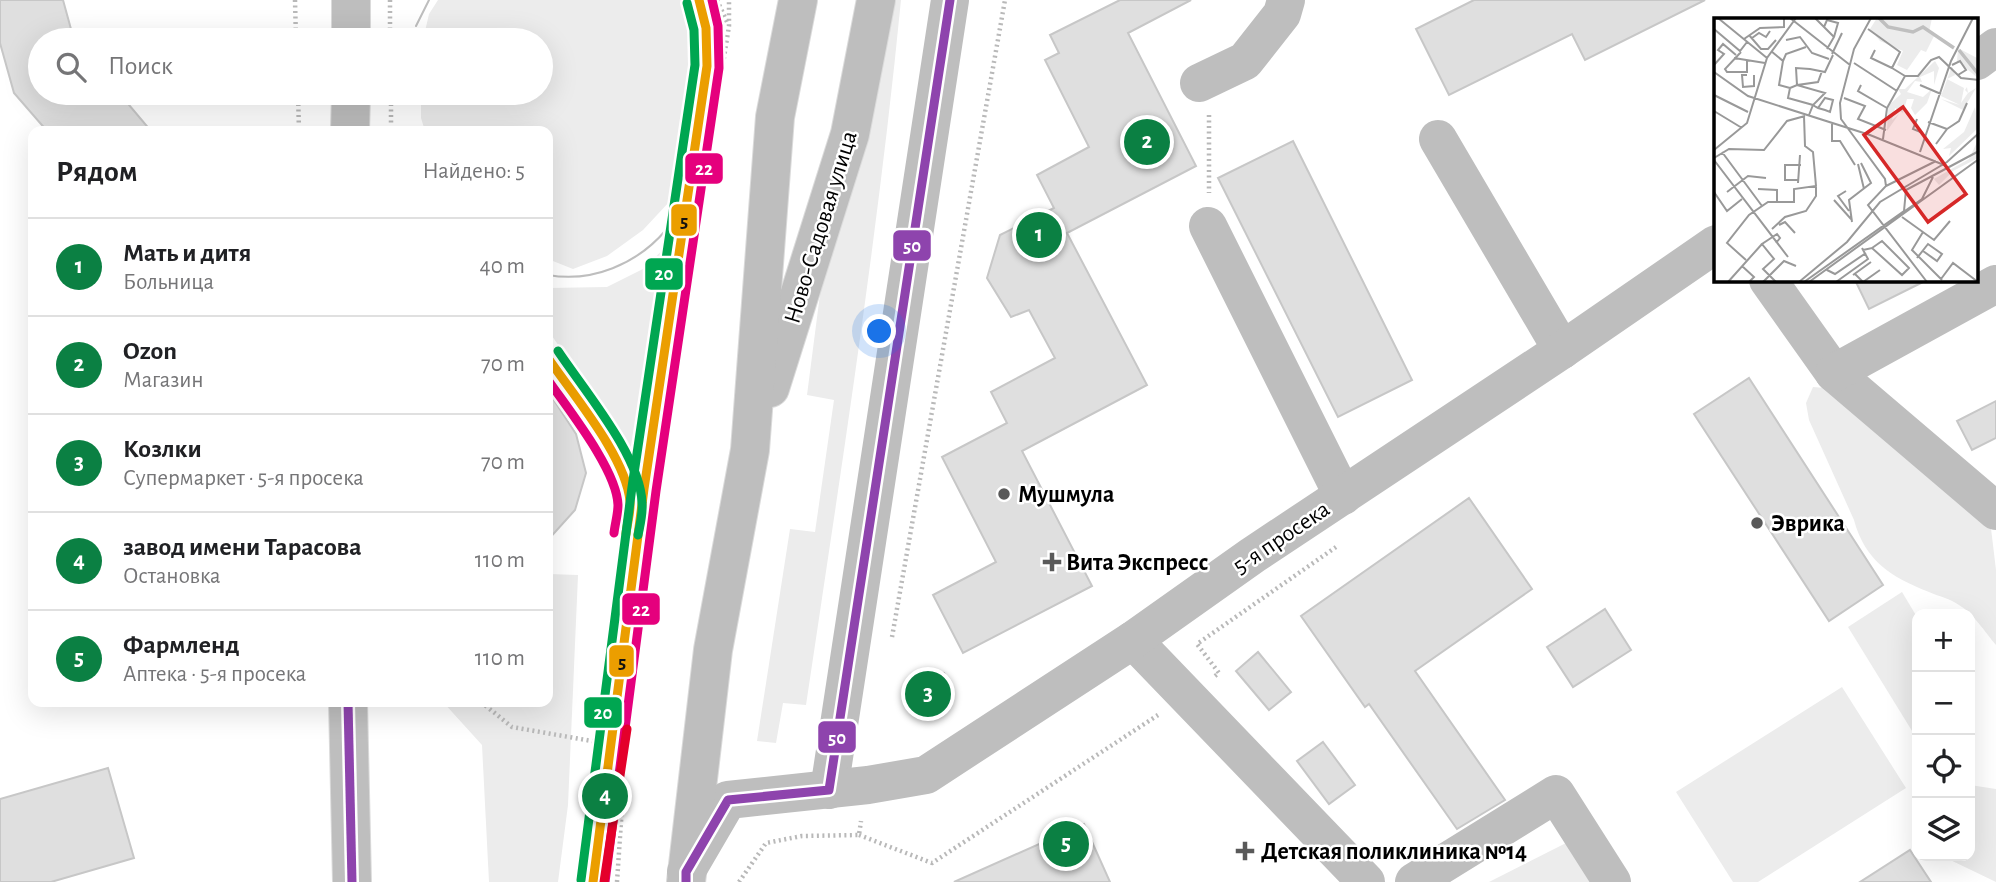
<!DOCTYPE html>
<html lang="ru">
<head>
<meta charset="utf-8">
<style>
	:root { --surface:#fff; --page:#f2f2f2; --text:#202124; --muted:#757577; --line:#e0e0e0; --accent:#0b8043 }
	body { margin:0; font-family:"Alegreya Sans",sans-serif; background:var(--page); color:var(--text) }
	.controls { position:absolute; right:21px; bottom:21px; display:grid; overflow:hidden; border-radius:14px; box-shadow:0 7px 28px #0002 }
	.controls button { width:63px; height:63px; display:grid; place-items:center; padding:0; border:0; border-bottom:2px solid var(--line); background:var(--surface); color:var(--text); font:35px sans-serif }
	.you { position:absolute; left:880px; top:332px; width:24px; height:24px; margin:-18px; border:5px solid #fff; border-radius:50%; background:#1a73e8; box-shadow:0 0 0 10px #1a73e833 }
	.badge { display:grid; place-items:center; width:46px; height:46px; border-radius:50%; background:var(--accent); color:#fff; font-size:23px; font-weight:700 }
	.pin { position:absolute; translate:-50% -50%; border:4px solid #fff; box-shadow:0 2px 7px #0006 }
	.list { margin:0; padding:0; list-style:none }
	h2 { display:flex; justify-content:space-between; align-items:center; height:91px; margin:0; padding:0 28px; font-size:30px }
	h2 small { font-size:23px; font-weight:400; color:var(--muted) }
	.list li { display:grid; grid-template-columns:46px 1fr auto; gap:21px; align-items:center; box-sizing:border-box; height:98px; padding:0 28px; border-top:2px solid var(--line) }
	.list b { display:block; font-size:26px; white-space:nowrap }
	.list p { margin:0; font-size:23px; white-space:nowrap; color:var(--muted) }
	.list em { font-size:23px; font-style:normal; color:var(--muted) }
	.icon { flex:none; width:38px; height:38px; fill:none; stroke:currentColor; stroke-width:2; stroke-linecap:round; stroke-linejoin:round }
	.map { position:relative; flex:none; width:1996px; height:882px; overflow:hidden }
	.search { position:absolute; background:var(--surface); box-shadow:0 7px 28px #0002; left:28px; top:28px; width:525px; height:77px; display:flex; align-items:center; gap:18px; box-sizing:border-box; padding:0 24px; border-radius:38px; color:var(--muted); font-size:26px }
	.panel { position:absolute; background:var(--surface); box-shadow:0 7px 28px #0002; left:28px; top:126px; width:525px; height:581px; border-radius:14px }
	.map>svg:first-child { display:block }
	.green { fill:#ececec }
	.building { fill:#dfdfdf; stroke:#c7c7c7; stroke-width:2 }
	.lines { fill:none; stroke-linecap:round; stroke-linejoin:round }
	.major-casing { stroke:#dbdbdb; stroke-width:40 }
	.path { stroke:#b9b9b9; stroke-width:4.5; stroke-dasharray:2 3.5; stroke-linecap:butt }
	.minor { stroke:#bebebe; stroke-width:38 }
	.major { stroke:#bebebe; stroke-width:38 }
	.tram { stroke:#bebebe; stroke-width:2 }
	.bus-1-casing { stroke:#fff; stroke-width:14 }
	.bus-1 { stroke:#8e44ad; stroke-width:9 }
	.tram-1-casing { stroke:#fff; stroke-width:14 }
	.tram-2-casing { stroke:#fff; stroke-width:14 }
	.tram-3-casing { stroke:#fff; stroke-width:14 }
	.tram-4-casing { stroke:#fff; stroke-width:14 }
	.tram-1 { stroke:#eb9e00; stroke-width:9 }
	.tram-2 { stroke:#e5007d; stroke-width:9 }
	.tram-3 { stroke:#00a651; stroke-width:9 }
	.tram-4 { stroke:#e4002b; stroke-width:9 }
	.poi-dot { fill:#595959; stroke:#fff; stroke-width:2.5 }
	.labels { text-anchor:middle; stroke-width:5; stroke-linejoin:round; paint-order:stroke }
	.street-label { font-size:24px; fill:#000; stroke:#fff }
	.poi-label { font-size:24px; font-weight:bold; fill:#000; stroke:#fff; text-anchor:start }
	.inset-river { fill:none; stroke:#bfbfbf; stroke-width:3.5 }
	.inset-road { fill:none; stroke:#999; stroke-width:2 }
	.view { fill:#d62828; fill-opacity:0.15; stroke:#d62828; stroke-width:3.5 }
	.inset-edge { fill:none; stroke:#000; stroke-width:3.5 }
	.line-badge { stroke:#fff; stroke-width:2.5 }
	.badge-label { font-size:19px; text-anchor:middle; font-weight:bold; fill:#fff }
	.pale-badge-label { font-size:19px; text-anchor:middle; font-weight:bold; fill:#111 }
</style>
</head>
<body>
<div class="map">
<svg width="1996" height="882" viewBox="0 0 1996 882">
	<rect width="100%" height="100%" fill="#fff"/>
	<g class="green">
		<path d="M438 0H688L700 69 684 186 643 230 607 256 573 269 548 259V131H425L421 118V93H541V40H423L429 14Z"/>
		<path d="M858 0H901C878 236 841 470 806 705L783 703 776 743 757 741 790 529 815 532 834 400 807 395Z"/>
		<path d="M673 240 634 479 625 443 548 330V288L607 287 643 269Z"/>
		<path d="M1813 387 1848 390 1990 520 1996 570V645C1985 632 1973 613 1959 605 1951 599 1938 596 1929 592 1891 577 1865 561 1854 520L1809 420 1806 403Z"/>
		<path d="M548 574 578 575 568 805 558 882H489L482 745 443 702H548Z"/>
		<path d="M1902 592 1917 617V739L1848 627Z"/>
		<path d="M1842 687 1906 788 1758 882H1733L1676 792Z"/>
		<path d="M1970 785 1996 789V882L1942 856H1970Z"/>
		<path d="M1566 843 1590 882H1489Z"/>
	</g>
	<g class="building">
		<path d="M0 0H63L74 40H40V93H119L151 131H47L14 93 0 43Z"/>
		<path d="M1120 0H1191L1128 33 1196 166 1067 233 1147 385 1022 451 1092 586 963 653 933 595 996 562 942 457 1007 423 991 392 1055 358 1029 310 1011 317 987 278 1000 235 1054 208 1037 175 1089 147 1045 60 1059 53 1050 35Z"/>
		<path d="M1474 0H1705L1585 60 1572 34 1449 95 1416 29Z"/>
		<path d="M1293 141 1412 380 1338 417 1218 178Z"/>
		<path d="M1855 280H1927L1869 309Z"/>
		<path d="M1749 378 1883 585 1829 621 1694 414Z"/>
		<path d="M548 391 576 434 586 473 575 510 548 540Z"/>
		<path d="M1996 401V438L1972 450 1957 421Z"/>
		<path d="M1469 498 1532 589 1415 671 1505 800 1457 829 1369 704 1365 707 1301 616Z"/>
		<path d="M1605 609 1631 650 1573 687 1547 647Z"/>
		<path d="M1258 652 1291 692 1269 710 1236 671Z"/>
		<path d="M923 671 944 673 950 688 948 703 937 713 923 714 910 706 908 700 906 692 911 679Z"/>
		<path d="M1323 742 1355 785 1329 804 1297 761Z"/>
		<path d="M108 768 134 858 51 882H0V799Z"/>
		<path d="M1084 824 1110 882H954Z"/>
		<path d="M1910 850 1931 882H1860Z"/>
	</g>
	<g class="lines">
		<defs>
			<g id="major">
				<path d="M351 40V0"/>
				<path d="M350 131 351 93"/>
				<path d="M770 388 850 134 876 0"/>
				<path d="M348 702 352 882"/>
				<path d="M686 882 713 650 750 450 775 117 798 0"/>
			</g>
		</defs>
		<use href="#major" class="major-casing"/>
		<g class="path">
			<path d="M295 0 296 40"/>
			<path d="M390 0V40"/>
			<path d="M717 0 727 22"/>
			<path d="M298 93 299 131"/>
			<path d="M391 93V131"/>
			<path d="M1209 115V193"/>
			<path d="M892 637 1005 0"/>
			<path d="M1215 676 1219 673 1197 644 1336 547"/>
			<path d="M481 702 512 727 626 747"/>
			<path d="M859 835 932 863 1158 715"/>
			<path d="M617 882 626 747 637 633 678 348 729 26V0"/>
			<path d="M739 882 766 843 802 836 859 835 861 821"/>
		</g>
		<g class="minor">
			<path d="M1977 61 1996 47"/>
			<path d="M1199 83 1245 61 1282 14 1286 0"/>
			<path d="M1438 139 1562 350"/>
			<path d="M1208 226 1343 496"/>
			<path d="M1768 280 1834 373 1996 511"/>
			<path d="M1834 373 1996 284"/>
			<path d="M1133 640 1366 882"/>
			<path d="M829 790 950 0"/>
			<path d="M686 872 728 800 868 785 926 775 1133 640 1253 555 1562 350 1716 244"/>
			<path d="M1414 882 1556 794 1612 882"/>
		</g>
		<use href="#major" class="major"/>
		<g class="tram">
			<path d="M416 26 429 0"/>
			<path d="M548 275C592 283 637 264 666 230 674 221 680 208 686 197"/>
		</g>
		<defs>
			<g id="bus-1">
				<path d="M348 702 352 882"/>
				<path d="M686 882V872L728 800 829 790 950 0"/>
			</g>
		</defs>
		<use href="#bus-1" class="bus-1-casing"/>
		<use href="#bus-1" class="bus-1"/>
		<defs>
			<g id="tram-1">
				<path d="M548 358C573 395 626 457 630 501 631 512 627 523 626 534"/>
				<path d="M593 882 644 489 707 66 706 28 699 0"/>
			</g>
			<g id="tram-2">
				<path d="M548 380C568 409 617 470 618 505 618 514 615 524 614 533"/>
				<path d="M605 882 656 491 719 68 718 26 712 0"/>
			</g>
			<g id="tram-3">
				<path d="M558 351C584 390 641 457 642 503 643 514 640 525 638 535"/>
				<path d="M581 880 632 487 695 65 694 30 687 3"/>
			</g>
			<path id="tram-4" d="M604 882 627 729"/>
		</defs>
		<use href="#tram-1" class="tram-1-casing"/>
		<use href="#tram-2" class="tram-2-casing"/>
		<use href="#tram-3" class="tram-3-casing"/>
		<use href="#tram-4" class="tram-4-casing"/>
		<use href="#tram-1" class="tram-1"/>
		<use href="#tram-2" class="tram-2"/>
		<use href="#tram-3" class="tram-3"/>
		<use href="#tram-4" class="tram-4"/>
	</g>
	<g class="poi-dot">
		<circle cx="1004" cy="494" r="7"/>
		<circle cx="1757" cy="523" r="7"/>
		<path d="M1048.5 551.5h7v7h7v7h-7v7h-7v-7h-7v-7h7z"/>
		<path d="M1241.5 840.5h7v7h7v7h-7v7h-7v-7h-7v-7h7z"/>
	</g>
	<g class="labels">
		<g class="street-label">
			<text transform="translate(820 227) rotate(-73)" y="8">Ново-Садовая улица</text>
			<text transform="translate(1281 537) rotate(-34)" y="8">5-я просека</text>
		</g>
		<g class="poi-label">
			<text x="1018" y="502">Мушмула</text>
			<text x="1771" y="531">Эврика</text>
			<text x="1066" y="570">Вита Экспресс</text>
			<text x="1261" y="859">Детская поликлиника №14</text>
		</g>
	</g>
	<g transform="translate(1714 18)">
		<rect width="264" height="264" fill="#fff"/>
		<path d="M163 0H218L215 14 220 18 212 34 207 32 193 52 183 47 189 33 166 23 156 11ZM244 30 263 40 264 60 243 43ZM221 43 225 50 220 67V53L206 59 208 64 201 63 193 74 209 79 218 71 213 85 201 97 197 90 200 81H193L189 95 181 90 178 102 185 96 173 113 174 88 187 76 184 71H191ZM238 48 241 57 233 61 250 70 247 85 254 75 251 72 253 69 254 75 262 70 249 92 227 81 246 87 227 78ZM261 89 264 110 235 138 237 130 229 131 250 114ZM264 122V140L239 153 225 167 220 161 255 141Z" fill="#ececec"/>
		<path class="inset-river" d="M165 0 174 9 199 14 209 9 240 30M245 32 265 57"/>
		<path class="inset-road" d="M4 0 53 40M76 0 136 47M101 0 120 19 113 31M157 0 140 31 126 85 127 101 171 161 172 168 154 187 213 264M110 9 113 2 124 5 120 19M0 11 26 33 33 24M154 11 186 34 178 50 191 58M35 17 47 31H54L62 22M38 20 45 15 52 19 56 13M30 21 46 10 70 9V0M72 22 86 19 98 35 115 41M161 32 157 40 178 50M57 33 69 43 65 67 76 70 74 80 99 87 95 97M27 34 11 51 13 54H33V43M118 36 128 15M20 40 51 45M69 43 72 36 92 29M140 45 183 73M0 47 10 36 4 32 9 26 22 37M238 47 246 43 252 52 244 57M108 53 104 64 83 67 82 50 96 51 111 54 119 37M0 54 34 78 156 117 230 147M33 57H28L29 69 40 68V57M147 67 144 73 173 90M206 67 227 76M76 70 83 67 111 75 99 87 102 89 104 90 111 92 116 94 119 82 111 80 104 90M0 77 34 94M130 80 151 88 144 101 172 112M0 93 28 110M203 101 199 111 209 115M214 104 233 111 222 126M118 106V123H126L141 147M233 111 245 103 253 85M169 121 173 90 191 58H204L217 42 225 39 247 60 265 62M0 132 33 105 53 40 82 0M8 134 48 188M206 134 237 43 259 0M0 140 15 131 50 132 73 103 91 98M0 142 74 239M144 146 150 171M84 162H71V147H87M84 165 86 137M172 168 222 143M44 171 63 172V184M132 173 124 178 135 193M0 174 13 193 28 181M13 174 34 158 52 160M120 182 137 201M188 195 208 181 219 159M188 199 220 222 236 203M138 204 135 182 157 165 147 145M65 207 71 204 81 215M58 211 71 199 92 193 102 178V168M209 214 198 232 228 262M149 232 158 230 188 257 195 250 168 223 158 230M203 240 214 226 228 236 223 243 209 233M32 242 13 225 35 197 54 184H80V171L102 168 99 134 91 128 90 98M28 248 40 259 35 264M113 252 121 256 152 235M141 256 149 264 166 252M139 257 157 244M227 261 239 245 264 264M14 264 48 226M49 264 70 243 82 248M62 264 49 251 60 241 48 226 63 216 66 220 62 225M85 264 133 224 166 184 233 144 265 115M90 264 190 193 192 172 265 133M95 264 265 141M122 264 154 241 148 230"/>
		<path class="view" d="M189 89 252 176 214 204 150 117Z"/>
		<rect width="264" height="264" class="inset-edge"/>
	</g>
	<g class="line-badge">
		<rect x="684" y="152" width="40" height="33" rx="7" fill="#e5007d"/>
		<rect x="670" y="203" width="28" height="34" rx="7" fill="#eb9e00"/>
		<rect x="892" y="229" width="40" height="33" rx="7" fill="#8e44ad"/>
		<rect x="644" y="257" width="40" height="34" rx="7" fill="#00a651"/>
		<rect x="621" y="592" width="40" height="34" rx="7" fill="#e5007d"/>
		<rect x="608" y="644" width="27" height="34" rx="7" fill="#eb9e00"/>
		<rect x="583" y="696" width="40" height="33" rx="7" fill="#00a651"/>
		<rect x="817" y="720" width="40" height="34" rx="7" fill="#8e44ad"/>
	</g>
	<g class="badge-label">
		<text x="704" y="175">22</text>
		<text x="912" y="252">50</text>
		<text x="664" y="280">20</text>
		<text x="641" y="616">22</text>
		<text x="603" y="719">20</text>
		<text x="837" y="744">50</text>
	</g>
	<g class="pale-badge-label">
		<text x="684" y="227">5</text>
		<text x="622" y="668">5</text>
	</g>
</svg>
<div class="controls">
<button>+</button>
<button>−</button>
<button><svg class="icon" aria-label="locate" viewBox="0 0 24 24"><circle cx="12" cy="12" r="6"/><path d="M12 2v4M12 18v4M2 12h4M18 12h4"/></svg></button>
<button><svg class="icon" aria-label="layers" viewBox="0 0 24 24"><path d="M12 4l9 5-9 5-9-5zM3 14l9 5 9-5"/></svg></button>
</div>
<div class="you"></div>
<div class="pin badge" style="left:1039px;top:235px">1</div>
<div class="pin badge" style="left:1147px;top:142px">2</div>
<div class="pin badge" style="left:928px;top:694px">3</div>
<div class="pin badge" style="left:605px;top:796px">4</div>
<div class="pin badge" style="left:1066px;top:844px">5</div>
<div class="search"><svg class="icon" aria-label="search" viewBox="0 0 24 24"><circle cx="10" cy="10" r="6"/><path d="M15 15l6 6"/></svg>Поиск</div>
<section class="panel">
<h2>Рядом<small>Найдено: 5</small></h2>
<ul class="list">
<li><span class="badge">1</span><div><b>Мать и дитя</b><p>Больница</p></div><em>40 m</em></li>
<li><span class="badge">2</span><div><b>Ozon</b><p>Магазин</p></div><em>70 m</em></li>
<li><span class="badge">3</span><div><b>Козлки</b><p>Супермаркет · 5-я просека</p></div><em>70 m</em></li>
<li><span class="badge">4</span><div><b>завод имени Тарасова</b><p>Остановка</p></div><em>110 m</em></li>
<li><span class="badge">5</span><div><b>Фармленд</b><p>Аптека · 5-я просека</p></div><em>110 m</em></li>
</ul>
</section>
</div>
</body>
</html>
